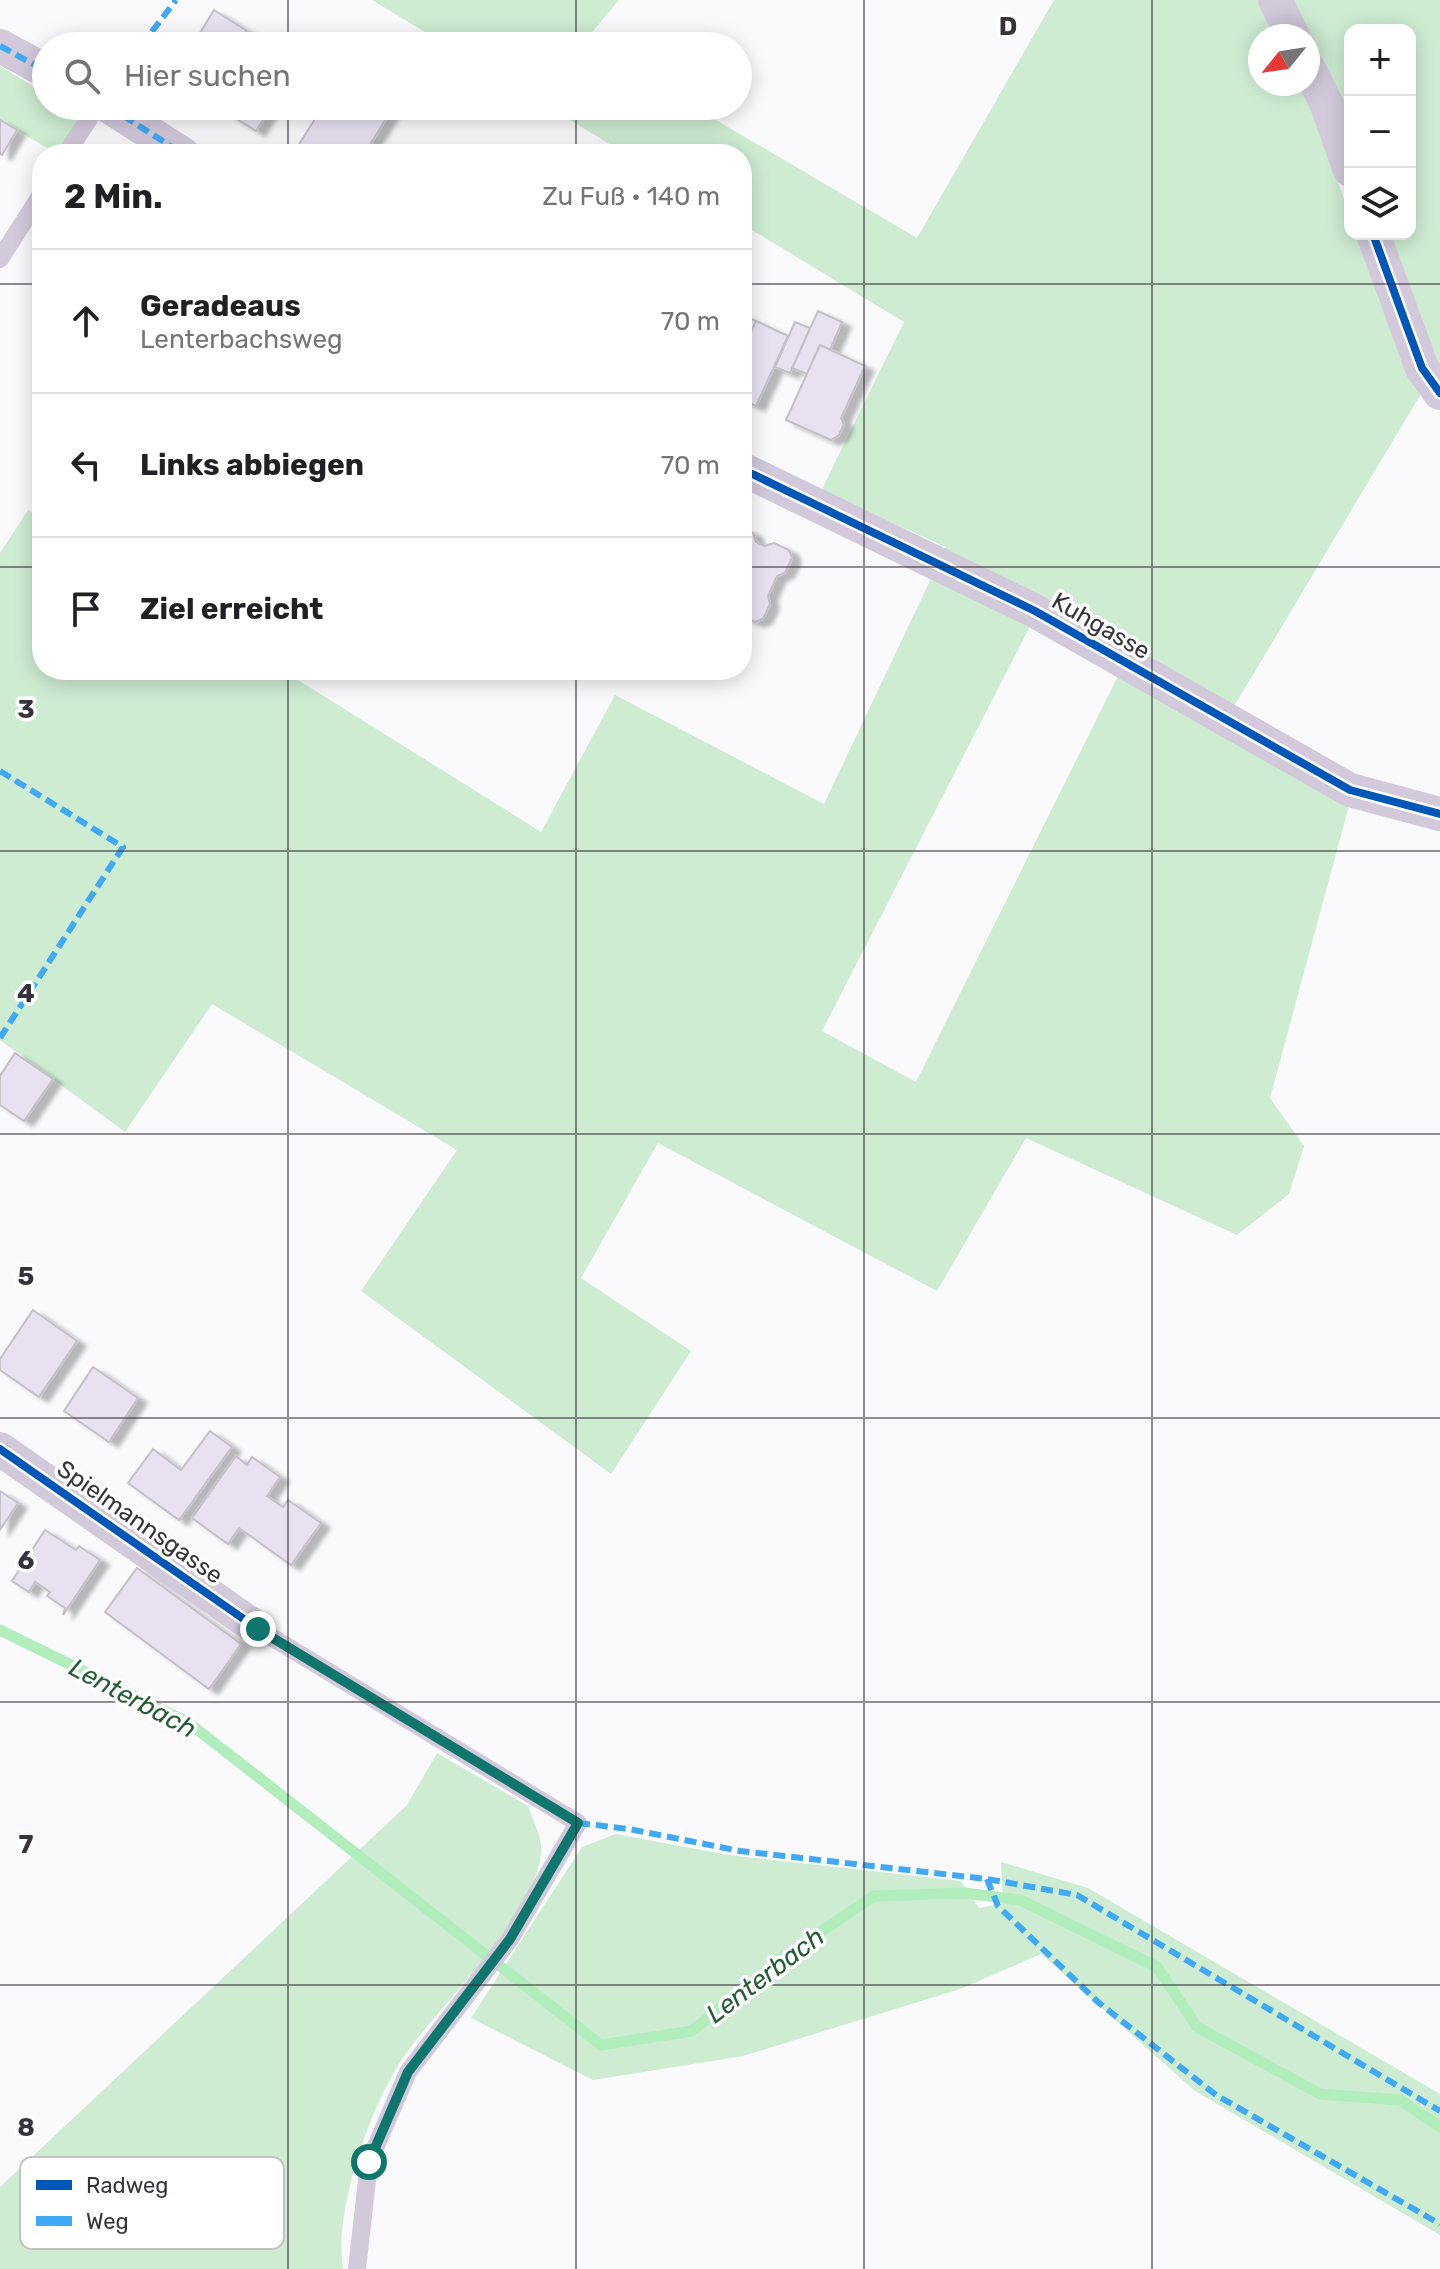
<!DOCTYPE html>
<html lang="de">
<head>
<meta charset="utf-8">
<style>
	:root { --surface:#fff; --page:#f6f6f6; --text:#202124; --muted:#757577; --line:#e0e0e0 }
	body { margin:0; font-family:Rubik,sans-serif; background:var(--page); color:var(--text) }
	.controls { position:absolute; right:24px; top:24px; display:grid; overflow:hidden; border-radius:16px; box-shadow:0 4px 20px #0003 }
	.controls button { width:72px; height:72px; display:grid; place-items:center; padding:0; border:0; border-bottom:2px solid var(--line); background:var(--surface); color:var(--text); font:40px sans-serif }
	.compass { position:absolute; left:1248px; top:24px; width:72px; height:72px; border-radius:50%; background:var(--surface); box-shadow:0 4px 20px #0003; rotate:240deg }
	.stop { position:absolute; width:24px; height:24px; margin:-18px; border:6px solid #0f766e; border-radius:50%; background:#fff }
	.stop.end { background:#0f766e; border-color:#fff; box-shadow:0 2px 8px #0008 }
	.list { margin:0; padding:0; list-style:none }
	h2 { display:flex; justify-content:space-between; align-items:center; height:104px; margin:0; padding:0 32px; font-size:34px }
	h2 small { font-size:26px; font-weight:400; color:var(--muted) }
	.list li { display:grid; grid-template-columns:52px 1fr auto; gap:24px; align-items:center; box-sizing:border-box; height:144px; padding:0 32px; border-top:2px solid var(--line) }
	.list b { display:block; font-size:30px; white-space:nowrap }
	.list p { margin:0; font-size:26px; white-space:nowrap; color:var(--muted) }
	.list em { font-size:26px; font-style:normal; color:var(--muted) }
	.icon { flex:none; width:44px; height:44px; fill:none; stroke:currentColor; stroke-width:2; stroke-linecap:round; stroke-linejoin:round }
	.map { position:relative; flex:none; width:1440px; height:2269px; overflow:hidden }
	.search { position:absolute; background:var(--surface); box-shadow:0 4px 20px #0003; left:32px; top:32px; width:720px; height:88px; display:flex; align-items:center; gap:20px; box-sizing:border-box; padding:0 28px; border-radius:44px; color:var(--muted); font-size:30px }
	.panel { position:absolute; background:var(--surface); box-shadow:0 4px 20px #0003; left:32px; top:144px; width:720px; height:536px; border-radius:32px }
	.map>svg:first-child { display:block }
	.green { fill:#cdecd2; fill-rule:evenodd }
	.lines { fill:none; stroke-linecap:round; stroke-linejoin:round }
	.stream { stroke:#b2edbc; stroke-width:11 }
	.building { fill:#e8e1f0; stroke:#c4c0c7; stroke-width:2; filter:url(#shadow) }
	.service { stroke:#d2c9da; stroke-width:18 }
	.minor { stroke:#d2c9da; stroke-width:34 }
	.quiet { stroke:#3fa9f5; stroke-width:6; stroke-dasharray:12 6; stroke-linecap:butt }
	.cycleway-casing { stroke:#fff; stroke-width:13 }
	.cycleway { stroke:#0057b8; stroke-width:8 }
	.route { stroke:#0f766e; stroke-width:10 }
	.grid { fill:none; stroke:#37323c; stroke-width:2; stroke-opacity:0.55 }
	.labels { text-anchor:middle; stroke-width:7; stroke-linejoin:round; paint-order:stroke }
	.street-label { font-size:24px; fill:#37323c; stroke:#fff }
	.water-label { font-size:26px; font-style:italic; fill:#235d30; stroke:#fff }
	.key { fill:#fff; stroke:#c3c2c4; stroke-width:2 }
	.key-label { font-size:22px; fill:#37323c }
	.grid-label { font-size:26px; text-anchor:middle; font-weight:bold; fill:#37323c; stroke:#fff; stroke-width:7; stroke-linejoin:round; paint-order:stroke }
</style>
</head>
<body>
<div class="map">
<svg width="1440" height="2269" viewBox="0 0 1440 2269">
	<defs>
		<filter id="shadow"><feDropShadow dx="9" dy="5" stdDeviation="2" flood-color="#0004"/></filter>
	</defs>
	<rect width="100%" height="100%" fill="#faf9fc"/>
	<g class="green">
		<path d="M372 0H619L584 42 590 46H448Z"/>
		<path d="M1054 0H1440V374L1381 234H1410V30H1350V147L1312 108 1350 216V234H1356L1380 303 1422 392 1230 713 1043 601 822 1031 916 1082 1120 672 1350 802 1270 1098 1304 1146 1289 1194 1237 1235 1026 1138 937 1291 658 1143 581 1278 691 1351 611 1474 361 1291 457 1150 212 1004 125 1132 0 1040V553L28 510 42 519V670H282L541 832 615 695 824 804 946 547 821 491 904 322 742 224V154H626L547 106H692L917 238ZM1260 36H1308V84H1260Z"/>
		<path d="M0 66 46 94V106H66L87 119 66 154H57L0 120Z"/>
		<path d="M437 1753 528 1806C532 1818 540 1833 541 1846 545 1905 441 2004 407 2052 372 2100 333 2210 343 2269H0V2187L407 1805Z"/>
		<path d="M616 1834 728 1855 961 1881 979 1908 1003 1903 1001 1862 1088 1888 1440 2094V2235L1195 2091 1041 1954 960 1989 743 2056 593 2080 471 2018 582 1847Z"/>
	</g>
	<g class="lines">
		<path class="stream" d="M0 1630 189 1723 601 2045 692 2031 779 1960 874 1896 964 1893 1020 1900 1157 1967 1197 2027 1320 2094 1400 2100 1440 2127"/>
	</g>
	<g class="building">
		<path d="M214 10 247 31 237 46H182L185 42 192 46Z"/>
		<path d="M216 106H272L256 131Z"/>
		<path d="M323 106H394L371 143 388 154H293Z"/>
		<path d="M0 120 17 130 2 155 0 154Z"/>
		<path d="M818 311 842 322 830 350 820 345 807 374 792 368Z"/>
		<path d="M742 315 756 321 742 352Z"/>
		<path d="M756 321 788 336 756 406 742 400V352Z"/>
		<path d="M795 322 810 328 790 373 775 367Z"/>
		<path d="M820 345 865 366 841 418 844 424 839 435 831 440 786 420Z"/>
		<path d="M742 528 753 533 756 542 765 546 774 543 789 550 792 558 785 573 777 576 768 596 770 604 763 619 755 622 742 616Z"/>
		<path d="M15 1053 53 1079 24 1121 0 1105V1076Z"/>
		<path d="M33 1310 77 1341 39 1397 0 1370V1359Z"/>
		<path d="M93 1367 138 1398 109 1442 64 1411Z"/>
		<path d="M210 1431 232 1447 179 1520 128 1483 153 1449 181 1470Z"/>
		<path d="M236 1456 247 1465 252 1457 280 1477 267 1496 283 1507 288 1500 321 1523 291 1565 239 1528 228 1544 192 1518Z"/>
		<path d="M0 1491 18 1503 0 1530Z"/>
		<path d="M45 1530 76 1550 79 1546 100 1560 63 1615 65 1608 47 1596 50 1592 35 1582 29 1592 12 1581Z"/>
		<path d="M137 1568 241 1644 209 1689 105 1612Z"/>
	</g>
	<g class="lines">
		<g class="service">
			<path d="M66 154 97 106"/>
			<path d="M0 259 42 193"/>
			<path d="M258 1629 578 1823 510 1939 408 2072 369 2162 357 2269"/>
		</g>
		<g class="minor">
			<path d="M1275 0 1293 36"/>
			<path d="M0 46 46 71"/>
			<path d="M1308 67 1327 105 1350 170"/>
			<path d="M108 106 183 154"/>
			<path d="M1373 234 1422 368 1440 393"/>
			<path d="M742 469 1035 611 1350 790 1440 814"/>
			<path d="M0 1449 258 1629"/>
		</g>
		<g class="quiet">
			<path d="M0 46 46 71"/>
			<path d="M141 46 176 0"/>
			<path d="M108 106 183 154"/>
			<path d="M0 771 123 847 0 1038"/>
			<path d="M578 1823 629 1829 740 1851 987 1879 1077 1895 1440 2111"/>
			<path d="M987 1879 998 1906 1099 2003 1216 2095 1440 2224"/>
		</g>
		<defs>
			<g id="cycleway">
				<path d="M1373 234 1422 368 1440 393"/>
				<path d="M742 469 1035 611 1350 790 1440 814"/>
				<path d="M0 1449 258 1629"/>
			</g>
		</defs>
		<use href="#cycleway" class="cycleway-casing"/>
		<use href="#cycleway" class="cycleway"/>
	</g>
	<g class="lines">
		<path class="route" d="M258 1629 578 1823 510 1939 408 2072 369 2162"/>
	</g>
	<path class="grid" d="M288 0V46M576 0V46M864 0V2269M1152 0V2269M288 106V154M576 106V154M0 284H42M742 284H1440M0 567H42M742 567H1440M288 670V2269M576 670V2269M0 851H1440M0 1134H1440M0 1418H1440M0 1702H1440M0 1985H1440"/>
	<g class="labels">
		<g class="street-label">
			<text transform="translate(1101 626) rotate(30)" y="8">Kuhgasse</text>
			<text transform="translate(140 1522) rotate(35)" y="8">Spielmannsgasse</text>
		</g>
		<g class="water-label">
			<text transform="translate(133 1698) rotate(28)" y="9">Lenterbach</text>
			<text transform="translate(765 1975) rotate(-37)" y="9">Lenterbach</text>
		</g>
	</g>
	<rect x="20" y="2157" width="264" height="92" rx="12" class="key"/>
	<rect x="36" y="2180" width="36" height="10" fill="#0057b8"/>
	<rect x="36" y="2216" width="36" height="10" fill="#3fa9f5"/>
	<g class="key-label">
		<text x="86" y="2193">Radweg</text>
		<text x="86" y="2229">Weg</text>
	</g>
	<g class="grid-label">
		<text x="1008" y="35">D</text>
		<text x="26" y="718">3</text>
		<text x="26" y="1002">4</text>
		<text x="26" y="1285">5</text>
		<text x="26" y="1569">6</text>
		<text x="26" y="1853">7</text>
		<text x="26" y="2136">8</text>
	</g>
</svg>
<div class="controls">
<button>+</button>
<button>−</button>
<button><svg class="icon" aria-label="layers" viewBox="0 0 24 24"><path d="M12 4l9 5-9 5-9-5zM3 14l9 5 9-5"/></svg></button>
</div>
<svg class="compass" viewBox="-18 -18 36 36"><path d="M0-13l5 13h-10z" fill="#e53935"/><path d="M0 13l5-13h-10z" fill="#757577"/></svg>
<div class="stop" style="left:369px;top:2162px"></div>
<div class="stop end" style="left:258px;top:1629px"></div>
<div class="search"><svg class="icon" aria-label="search" viewBox="0 0 24 24"><circle cx="10" cy="10" r="6"/><path d="M15 15l6 6"/></svg>Hier suchen</div>
<section class="panel">
<h2>2 Min.<small>Zu Fuß · 140 m</small></h2>
<ul class="list">
<li><svg class="icon" aria-label="ahead" viewBox="0 0 24 24"><path d="M12 20V5M6 11l6-6 6 6"/></svg><div><b>Geradeaus</b><p>Lenterbachsweg</p></div><em>70 m</em></li>
<li><svg class="icon" aria-label="left" viewBox="0 0 24 24"><path d="M17 20v-9H6M10 6l-5 5 5 5"/></svg><div><b>Links abbiegen</b></div><em>70 m</em></li>
<li><svg class="icon" aria-label="arrive" viewBox="0 0 24 24"><path d="M6 21V4h12l-3 4 3 4H6"/></svg><div><b>Ziel erreicht</b></div></li>
</ul>
</section>
</div>
</body>
</html>
